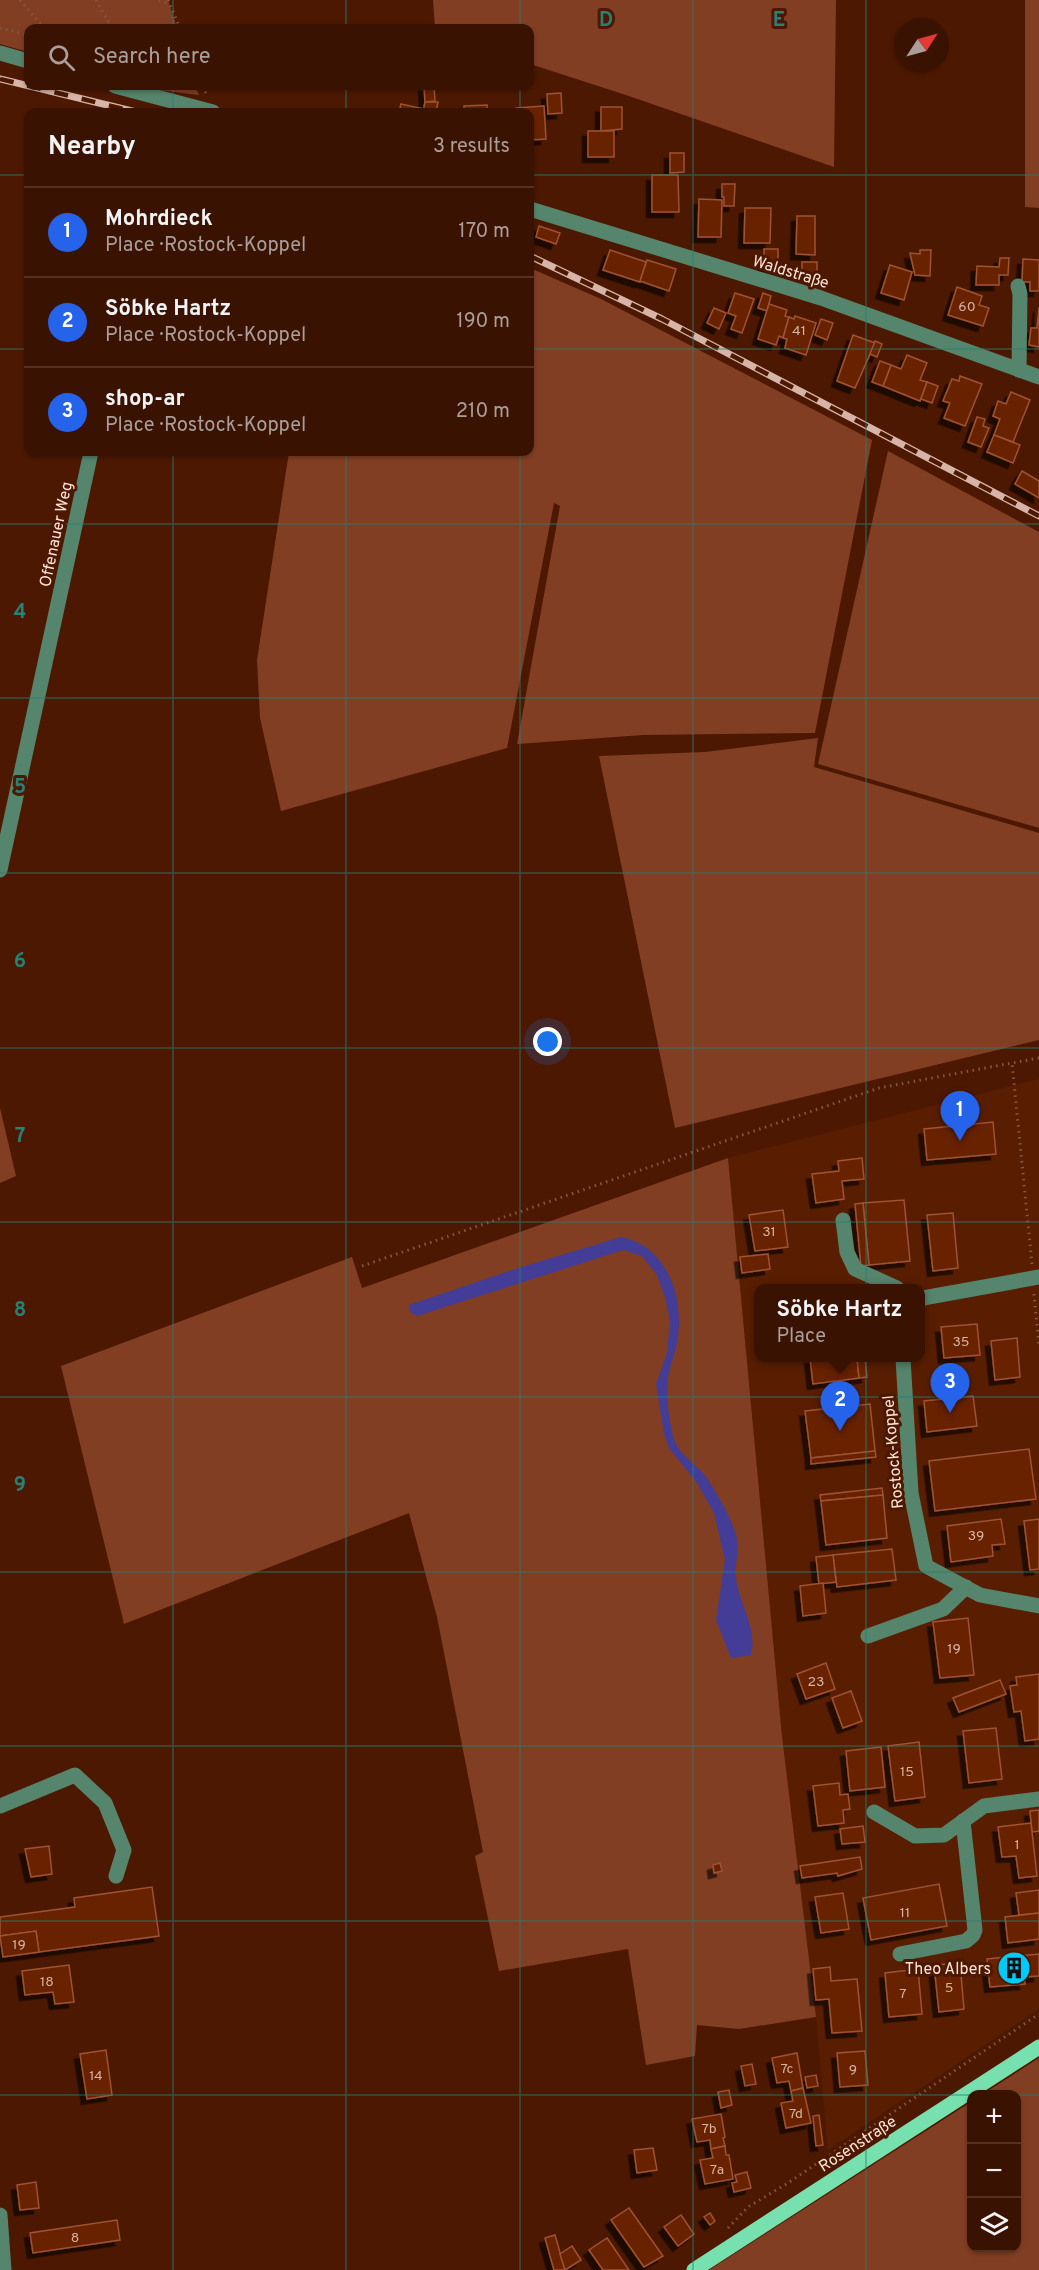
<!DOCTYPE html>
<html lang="en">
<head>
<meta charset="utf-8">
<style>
	:root { --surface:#3a1201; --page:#411b0b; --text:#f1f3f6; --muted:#ab9e99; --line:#543223; --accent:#2563eb }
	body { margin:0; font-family:Overpass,sans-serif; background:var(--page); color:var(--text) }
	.controls { position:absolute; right:18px; bottom:18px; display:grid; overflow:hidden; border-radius:12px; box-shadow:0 2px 4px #0004 }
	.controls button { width:54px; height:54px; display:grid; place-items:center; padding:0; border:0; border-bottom:2px solid var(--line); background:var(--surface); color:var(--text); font:30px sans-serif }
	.compass { position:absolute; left:895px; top:18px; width:54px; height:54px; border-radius:50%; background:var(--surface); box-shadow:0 2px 4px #0004; rotate:54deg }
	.you { position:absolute; left:548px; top:1042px; width:21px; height:21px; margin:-15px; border:4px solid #fff; border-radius:50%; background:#1a73e8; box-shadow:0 0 0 9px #1a73e833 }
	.badge { display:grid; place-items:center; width:39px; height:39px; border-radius:50%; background:var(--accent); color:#fff; font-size:20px; font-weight:700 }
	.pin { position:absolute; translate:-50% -50px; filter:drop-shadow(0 2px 3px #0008) }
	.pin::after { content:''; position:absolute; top:32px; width:21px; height:18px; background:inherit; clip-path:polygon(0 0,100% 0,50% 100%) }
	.popup { position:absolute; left:754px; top:1284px; width:171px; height:78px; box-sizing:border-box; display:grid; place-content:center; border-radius:12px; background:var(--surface); filter:drop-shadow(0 2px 4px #0005); font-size:20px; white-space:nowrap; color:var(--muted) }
	.popup b { font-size:22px; color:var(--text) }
	.popup::after { content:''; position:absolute; left:50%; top:100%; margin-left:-12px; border:12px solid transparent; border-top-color:var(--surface) }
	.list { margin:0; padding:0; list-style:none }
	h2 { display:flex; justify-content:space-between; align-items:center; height:78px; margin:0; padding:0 24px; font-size:26px }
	h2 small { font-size:20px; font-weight:400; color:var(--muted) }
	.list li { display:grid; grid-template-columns:39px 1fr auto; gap:18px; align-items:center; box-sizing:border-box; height:90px; padding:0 24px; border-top:2px solid var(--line) }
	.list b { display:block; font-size:22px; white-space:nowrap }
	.list p { margin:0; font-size:20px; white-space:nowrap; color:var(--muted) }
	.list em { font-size:20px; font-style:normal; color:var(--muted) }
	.icon { flex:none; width:33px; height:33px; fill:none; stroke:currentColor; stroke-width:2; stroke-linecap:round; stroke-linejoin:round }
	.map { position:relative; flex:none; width:1039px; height:2270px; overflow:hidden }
	.search { position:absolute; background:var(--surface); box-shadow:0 2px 4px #0004; left:24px; top:24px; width:510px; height:66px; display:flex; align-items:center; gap:15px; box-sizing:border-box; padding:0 21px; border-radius:12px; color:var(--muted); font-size:22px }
	.panel { position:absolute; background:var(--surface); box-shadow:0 2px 4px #0004; left:24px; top:108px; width:510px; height:348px; border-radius:12px }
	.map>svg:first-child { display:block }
	.built { fill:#591e02; fill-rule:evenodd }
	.green { fill:#823e23 }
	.water { fill:#433d97 }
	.building { fill:#682200; stroke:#9d5234; stroke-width:1.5; filter:url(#shadow) }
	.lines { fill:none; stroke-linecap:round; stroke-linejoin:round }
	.path { stroke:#845744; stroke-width:3; stroke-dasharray:1.5 4.5; stroke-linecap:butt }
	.minor { stroke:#55856d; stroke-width:15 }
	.major { stroke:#76e0ae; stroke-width:15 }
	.rail-casing { stroke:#d6b5a8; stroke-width:7 }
	.rail { stroke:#4d1801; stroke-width:4.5; stroke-dasharray:14; stroke-linecap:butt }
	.grid { fill:none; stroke:#278179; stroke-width:1.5; stroke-opacity:0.55 }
	.labels { text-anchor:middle; stroke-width:6; stroke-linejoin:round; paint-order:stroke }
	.number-label { font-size:14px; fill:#d8b3a3 }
	.street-label { font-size:16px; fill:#fee3d9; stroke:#4d1801 }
	.poi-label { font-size:16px; fill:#fee3d9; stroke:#4d1801; text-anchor:end }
	.grid-label { font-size:20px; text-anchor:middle; font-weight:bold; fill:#278179; stroke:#4d1801; stroke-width:6; stroke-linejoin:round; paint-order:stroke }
</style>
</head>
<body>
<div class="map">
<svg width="1039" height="2270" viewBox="0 0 1039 2270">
	<defs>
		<filter id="shadow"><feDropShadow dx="-5.5" dy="5.5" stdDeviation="0" flood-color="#0009"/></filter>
	</defs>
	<rect width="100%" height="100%" fill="#4d1801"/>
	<path class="built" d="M1039 1079V2009L828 2150 816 2017 782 1736 728 1158ZM759 1288H921V1358H759Z"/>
	<g class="green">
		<path d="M0 0H168L177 28H28V52L0 44Z"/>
		<path d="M433 0H836L834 167 626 95 530 64V28H435Z"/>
		<path d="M1025 0H1039V208L1025 207Z"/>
		<path d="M143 86H195L199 95 159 90Z"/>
		<path d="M530 268 601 299 872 440 815 733 643 735 517 744 560 506 554 503 507 748 281 811 260 718 257 660 289 452H530Z"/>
		<path d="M888 451 1039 532V828L818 764Z"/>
		<path d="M818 738 814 767 1039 833V1040L675 1128 599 756 705 752Z"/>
		<path d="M0 1108 16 1176 0 1183Z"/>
		<path d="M728 1158 782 1736 816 2017 739 2029 697 2025 695 2056 646 2065 628 1949 499 1971 475 1856 483 1852 437 1617 409 1513 124 1624 61 1366 352 1257 362 1288Z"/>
		<path d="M1039 2058V2270H709L971 2102 972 2248H1016V2094H983Z"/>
	</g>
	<path class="water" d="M621 1237C668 1246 685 1299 677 1342 675 1356 667 1371 667 1386 666 1401 670 1421 673 1436 677 1454 697 1464 707 1478 717 1494 733 1520 737 1539 739 1553 734 1567 736 1580 740 1605 758 1631 751 1655L731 1658 716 1620 725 1560 714 1513 697 1483 669 1448 664 1434 656 1384 667 1353 670 1321 665 1297 657 1275 642 1256 623 1250 417 1316 410 1312 409 1305 515 1269Z"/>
	<g class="building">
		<path d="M424 86H434L435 101 425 102Z"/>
		<path d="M561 93 562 113 548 114 547 94Z"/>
		<path d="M425 102H438L436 112H423Z"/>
		<path d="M401 104 424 109 423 112H399Z"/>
		<path d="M487 105V112H464V106Z"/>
		<path d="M544 106 546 139 530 140V112H516V108Z"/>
		<path d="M601 107H622V129L601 131Z"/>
		<rect x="588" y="131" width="26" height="26"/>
		<path d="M670 153H684V172L670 173Z"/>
		<path d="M652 175H678L679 212H652Z"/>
		<path d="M722 184H735L734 206H724V197H722Z"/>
		<path d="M699 199 722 200 721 237H698Z"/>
		<path d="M745 208H771L770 243H744Z"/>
		<path d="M797 216H815V255L796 254Z"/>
		<path d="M539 226 560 233 556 244 536 237Z"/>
		<rect x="764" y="249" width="14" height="19"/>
		<path d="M610 250 646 262 640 282 603 270Z"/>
		<path d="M920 250H931L930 276 915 275 910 253 920 254Z"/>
		<path d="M1000 258H1009L1008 275H999V285H976L977 266 999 267Z"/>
		<path d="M1023 259 1039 260V291H1030V282H1022Z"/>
		<path d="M647 260 676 269 669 291 640 281Z"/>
		<rect x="802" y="262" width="15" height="13"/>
		<path d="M890 265 912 272 904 300 881 293Z"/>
		<path d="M957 287 982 296 979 305 989 308 983 326 948 315Z"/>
		<path d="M735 293 754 299 742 333 731 329 736 316 728 313Z"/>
		<path d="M763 293 771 296 767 311 758 308Z"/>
		<path d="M769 304 787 310 785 316 789 317 783 338 779 336 776 345 758 339Z"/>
		<path d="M1039 307V347L1029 345 1031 328H1037Z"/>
		<path d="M714 308 726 313 719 329 707 323Z"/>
		<path d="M795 316 816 323 806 355 785 348 787 339 783 338 789 317 794 319Z"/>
		<path d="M821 319 833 323 827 340 815 335Z"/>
		<path d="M853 335 875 343 855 388 837 381Z"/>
		<path d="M875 341 882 344 877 357 870 354Z"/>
		<path d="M907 355 927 363 920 380 927 382 920 401 883 386 891 365 901 369Z"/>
		<path d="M880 361 891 365 883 386 872 382Z"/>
		<path d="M960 376 982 384 965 426 944 418 950 403 943 401 952 379 959 381Z"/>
		<path d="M927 382 938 386 932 403 921 399Z"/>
		<path d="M1011 392 1030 400 1013 442 994 435 1000 419 993 416 998 401 1006 404Z"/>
		<path d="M977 417 985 419 983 426 989 428 981 447 968 442Z"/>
		<path d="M994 435 1020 445 1013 463 987 452Z"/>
		<path d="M1022 471 1039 481V498L1015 484Z"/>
		<path d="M993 1122 996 1154 927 1160 924 1129Z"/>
		<path d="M862 1158 864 1179 842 1181 844 1199 816 1203 812 1174 839 1171 838 1161Z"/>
		<path d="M904 1200 910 1261 869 1265 863 1203Z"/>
		<path d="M863 1203 869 1265 861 1266 855 1204Z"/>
		<path d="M783 1210 788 1247 755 1251 749 1215Z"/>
		<path d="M953 1213 958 1268 933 1271 927 1215Z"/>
		<path d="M768 1254 770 1269 742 1273 740 1257Z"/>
		<path d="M977 1324 980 1355 944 1358 941 1327Z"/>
		<path d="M1017 1338 1020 1377 995 1380 991 1341Z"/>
		<path d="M810 1358H857L859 1378 813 1384Z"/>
		<path d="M857 1358H865L867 1377 859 1378Z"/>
		<path d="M973 1396 977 1426 927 1432 924 1401Z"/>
		<path d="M870 1404 875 1451 811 1458 805 1411Z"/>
		<path d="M1029 1449 1036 1499 935 1511 929 1461Z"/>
		<path d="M875 1451 876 1457 811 1464V1458Z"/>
		<path d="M882 1488 883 1495 821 1501 820 1495Z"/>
		<path d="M883 1495 887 1538 826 1545 821 1501Z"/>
		<path d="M1001 1519 1005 1544 992 1545 993 1556 951 1562 947 1526Z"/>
		<path d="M1039 1519V1569L1030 1570 1024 1521Z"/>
		<path d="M892 1549 896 1580 837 1587 833 1555Z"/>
		<path d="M833 1555 836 1582 819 1584 816 1557Z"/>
		<path d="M823 1583 826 1613 803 1616 800 1586Z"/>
		<path d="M968 1618 974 1675 940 1678 933 1622Z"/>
		<path d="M826 1663 835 1689 806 1699 797 1674Z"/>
		<path d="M1039 1674V1739L1025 1741 1021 1711 1014 1712 1010 1686 1017 1685 1016 1677Z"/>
		<path d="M1000 1680 1006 1694 959 1712 953 1698Z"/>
		<path d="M851 1691 862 1721 843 1728 832 1698Z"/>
		<path d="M996 1728 1002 1779 969 1783 963 1731Z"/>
		<path d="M919 1742 925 1797 895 1801 888 1746Z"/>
		<path d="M881 1747 885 1787 850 1791 846 1751Z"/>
		<path d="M839 1783 840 1795 848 1794 850 1809 843 1810 844 1823 818 1826 813 1786Z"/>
		<path d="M1039 1810V1831L1032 1832 1030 1811Z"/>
		<path d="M1031 1823 1037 1876 1019 1878 1016 1856 1002 1857 998 1827Z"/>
		<path d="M863 1826 865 1842 842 1844 840 1829Z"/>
		<path d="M49 1846 52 1874 31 1877 25 1849Z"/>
		<path d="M860 1857 862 1869 838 1876 837 1873 802 1878 800 1866Z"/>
		<path d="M720 1863 722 1871 714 1873 713 1865Z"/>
		<path d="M939 1884 947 1926 871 1940 863 1898Z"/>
		<path d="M152 1887 159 1936 39 1952 36 1931 0 1936V1917L75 1907 74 1898Z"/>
		<path d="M1039 1890V1913L1019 1915 1016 1893Z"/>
		<path d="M843 1893 849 1929 821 1933 815 1897Z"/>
		<path d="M1039 1913V1939L1008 1943 1005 1917Z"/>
		<path d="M36 1931 39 1952 3 1957 0 1936Z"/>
		<path d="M1039 1954V1976L1024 1977 1025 1984 990 1987 987 1959Z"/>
		<path d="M960 1963 964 2009 939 2012 934 1965Z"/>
		<path d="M69 1965 74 2002 55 2004 53 1992 25 1995 22 1971Z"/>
		<path d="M830 1967 831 1981 857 1979 862 2031 832 2033 829 1999 816 2000 813 1969Z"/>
		<path d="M918 1969 922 2014 889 2017 885 1973Z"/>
		<path d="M106 2050 112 2095 87 2099 80 2054Z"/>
		<path d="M865 2051 868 2085 840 2087 837 2053Z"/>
		<path d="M797 2053 803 2088 791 2091 789 2081 777 2083 772 2058Z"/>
		<path d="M752 2064 756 2084 745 2086 741 2066Z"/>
		<path d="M816 2075 818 2086 807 2088 805 2077Z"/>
		<path d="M803 2088 811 2123 786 2128 781 2103 793 2101 791 2091Z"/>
		<path d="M729 2090 732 2105 721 2108 718 2092Z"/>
		<path d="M721 2114 725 2137 723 2138 725 2146 711 2149 710 2140 697 2142 692 2119Z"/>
		<path d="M819 2115 823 2145 816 2146 813 2116Z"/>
		<path d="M725 2146 726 2155H729L733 2179 705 2184 700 2160 713 2158 711 2149Z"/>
		<path d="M653 2148 657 2170 637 2173 634 2150Z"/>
		<path d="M747 2172 751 2188 734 2192 732 2183 737 2182 735 2175Z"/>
		<path d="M36 2182 39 2208 20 2210 17 2185Z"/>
		<path d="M629 2208 663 2256 644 2267 611 2220Z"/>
		<path d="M710 2213 715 2221 710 2225 704 2217Z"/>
		<path d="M681 2215 694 2234 678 2246 664 2227Z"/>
		<path d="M117 2220 120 2240 33 2253 30 2233Z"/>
		<path d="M555 2235 565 2270H554L545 2238Z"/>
		<path d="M607 2238 629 2270H603L589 2250Z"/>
		<path d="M572 2246 581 2260 565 2270 560 2254Z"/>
	</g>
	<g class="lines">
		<g class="path">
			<path d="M20 0 44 28"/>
			<path d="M96 0 112 28"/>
			<path d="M159 0 169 4"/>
			<path d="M168 0 180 28"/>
			<path d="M0 28 28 35"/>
			<path d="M184 86 194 89"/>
			<path d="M203 86 206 94"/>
			<path d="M1032 1264 1012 1063 1039 1058"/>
			<path d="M362 1266 879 1088 1012 1063"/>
			<path d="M1034 1294 1039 1346"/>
			<path d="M728 2228 748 2207 788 2183 1039 2014"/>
		</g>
		<g class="minor">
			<path d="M0 53 28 61"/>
			<path d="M115 86 213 112"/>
			<path d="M530 209 821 298 1039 377"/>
			<path d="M1018 286 1020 294 1019 370"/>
			<path d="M0 870 91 452"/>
			<path d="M843 1220 847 1252 855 1269 897 1288"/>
			<path d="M921 1300 923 1298 1039 1277"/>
			<path d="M903 1358 911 1493 926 1566 980 1595 1039 1606"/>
			<path d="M868 1636 943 1609 966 1587"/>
			<path d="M0 1806 75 1775 105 1803 124 1850 116 1876"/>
			<path d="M874 1812 915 1836 944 1835 984 1806 1039 1799"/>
			<path d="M900 1954 966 1941 973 1935 975 1930 963 1821"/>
			<path d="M0 2215 4 2270"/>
		</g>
		<path class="major" d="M694 2270 1039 2047"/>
		<defs>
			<g id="rail">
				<path d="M0 79 136 112"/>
				<path d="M530 256 662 319 1039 516"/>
			</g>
		</defs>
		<use href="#rail" class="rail-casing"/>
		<use href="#rail" class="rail"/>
	</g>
	<path class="grid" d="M173 0V28M346 0V28M520 0V28M693 0V2270M866 0V2270M173 86V112M346 86V112M520 86V112M0 175H28M530 175H1039M0 349H28M530 349H1039M173 452V2270M346 452V2270M520 452V2270M0 524H1039M0 698H1039M0 873H1039M0 1048H1039M0 1222H1039M0 1397H1039M0 1572H1039M0 1746H1039M0 1921H1039M0 2095H972M1016 2095H1039"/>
	<defs>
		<symbol id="building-disc" viewBox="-11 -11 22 22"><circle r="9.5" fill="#00cbf8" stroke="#4d1801"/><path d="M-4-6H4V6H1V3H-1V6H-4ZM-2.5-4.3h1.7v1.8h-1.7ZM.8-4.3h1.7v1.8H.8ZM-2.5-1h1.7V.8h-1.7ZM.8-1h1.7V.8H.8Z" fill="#111"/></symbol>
	</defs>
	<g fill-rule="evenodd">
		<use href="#building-disc" x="995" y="1949" width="38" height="38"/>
	</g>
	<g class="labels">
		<g class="number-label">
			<text x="967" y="311">60</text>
			<text x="799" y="335">41</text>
			<text x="769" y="1236">31</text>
			<text x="961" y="1346">35</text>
			<text x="976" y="1540">39</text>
			<text x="954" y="1653">19</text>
			<text x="816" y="1686">23</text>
			<text x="907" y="1776">15</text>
			<text x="1017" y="1849">1</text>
			<text x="905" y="1917">11</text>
			<text x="19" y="1949">19</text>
			<text x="47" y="1986">18</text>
			<text x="949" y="1992">5</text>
			<text x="903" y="1998">7</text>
			<text x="787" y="2073">7c</text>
			<text x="853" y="2074">9</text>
			<text x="96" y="2080">14</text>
			<text x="796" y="2118">7d</text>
			<text x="709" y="2133">7b</text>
			<text x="717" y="2174">7a</text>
			<text x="75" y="2242">8</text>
		</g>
		<g class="street-label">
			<text transform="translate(791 271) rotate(17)" y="6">Waldstraße</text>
			<text transform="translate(55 534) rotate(-78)" y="6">Offenauer Weg</text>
			<text transform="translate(892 1452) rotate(-95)" y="6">Rostock-Koppel</text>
			<text transform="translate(857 2143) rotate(-33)" y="6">Rosenstraße</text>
		</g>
		<g class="poi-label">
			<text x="991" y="1974">Theo Albers</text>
		</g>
	</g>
	<g class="grid-label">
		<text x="606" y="26">D</text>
		<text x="779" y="26">E</text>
		<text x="20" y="618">4</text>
		<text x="20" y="793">5</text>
		<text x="20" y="967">6</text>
		<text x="20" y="1142">7</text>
		<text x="20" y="1316">8</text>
		<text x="20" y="1491">9</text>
	</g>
</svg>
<div class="controls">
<button>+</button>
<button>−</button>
<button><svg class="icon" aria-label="layers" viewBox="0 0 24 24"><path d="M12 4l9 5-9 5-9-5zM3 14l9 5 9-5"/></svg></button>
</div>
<svg class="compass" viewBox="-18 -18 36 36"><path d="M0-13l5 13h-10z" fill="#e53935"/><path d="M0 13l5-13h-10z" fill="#ab9e99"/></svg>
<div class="you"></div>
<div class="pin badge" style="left:960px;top:1141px">1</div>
<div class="pin badge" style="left:840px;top:1431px">2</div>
<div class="popup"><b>Söbke Hartz</b>Place</div>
<div class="pin badge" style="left:950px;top:1413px">3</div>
<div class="search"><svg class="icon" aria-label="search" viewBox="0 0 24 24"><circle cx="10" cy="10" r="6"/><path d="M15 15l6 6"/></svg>Search here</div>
<section class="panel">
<h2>Nearby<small>3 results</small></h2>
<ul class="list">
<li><span class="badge">1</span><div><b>Mohrdieck</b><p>Place · Rostock-Koppel</p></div><em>170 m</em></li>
<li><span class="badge">2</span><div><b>Söbke Hartz</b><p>Place · Rostock-Koppel</p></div><em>190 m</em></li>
<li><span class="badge">3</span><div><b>shop-ar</b><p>Place · Rostock-Koppel</p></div><em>210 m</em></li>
</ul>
</section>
</div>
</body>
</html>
